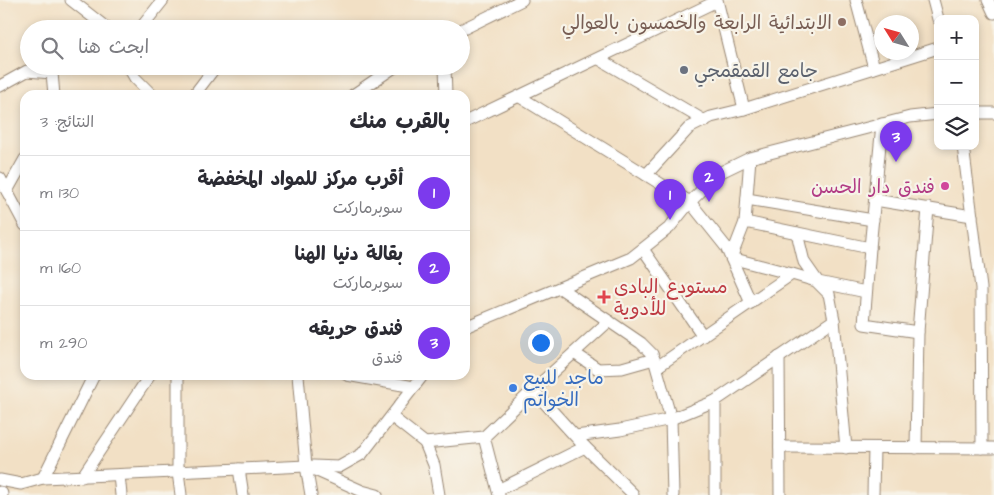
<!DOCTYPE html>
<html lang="ar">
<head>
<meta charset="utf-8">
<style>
	:root { --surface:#fff; --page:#f7f7f7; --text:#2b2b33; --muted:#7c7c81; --line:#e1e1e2; --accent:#7c3aed }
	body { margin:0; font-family:"Architects Daughter","Playpen Sans Arabic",sans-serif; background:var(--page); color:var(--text); direction:rtl }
	.controls { position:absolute; right:15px; top:15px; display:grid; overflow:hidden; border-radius:10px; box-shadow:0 2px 8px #0003 }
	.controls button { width:45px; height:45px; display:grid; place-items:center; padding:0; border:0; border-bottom:1px solid var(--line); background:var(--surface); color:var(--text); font:25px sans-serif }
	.compass { position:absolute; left:874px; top:15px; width:45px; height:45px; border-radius:50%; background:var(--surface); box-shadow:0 2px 8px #0003; rotate:307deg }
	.you { position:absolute; left:540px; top:342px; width:18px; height:18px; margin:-12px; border:4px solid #fff; border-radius:50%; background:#1a73e8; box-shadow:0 0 0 8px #1a73e833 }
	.badge { display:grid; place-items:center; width:32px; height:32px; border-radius:50%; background:var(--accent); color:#fff; font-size:16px; font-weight:700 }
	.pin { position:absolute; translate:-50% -41px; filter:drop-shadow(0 1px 2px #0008) }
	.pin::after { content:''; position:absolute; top:26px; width:18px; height:15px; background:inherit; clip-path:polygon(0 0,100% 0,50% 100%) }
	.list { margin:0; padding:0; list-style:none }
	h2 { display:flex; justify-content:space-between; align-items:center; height:65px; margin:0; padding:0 20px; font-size:21px }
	h2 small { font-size:16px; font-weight:400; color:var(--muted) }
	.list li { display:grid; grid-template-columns:32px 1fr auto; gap:15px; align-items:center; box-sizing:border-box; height:75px; padding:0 20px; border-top:1px solid var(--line) }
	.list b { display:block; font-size:19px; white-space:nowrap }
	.list p { margin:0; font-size:16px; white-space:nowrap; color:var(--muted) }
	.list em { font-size:16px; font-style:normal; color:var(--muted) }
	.icon { flex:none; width:28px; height:28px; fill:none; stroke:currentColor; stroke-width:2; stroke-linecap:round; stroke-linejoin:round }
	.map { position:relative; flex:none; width:994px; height:495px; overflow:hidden; direction:ltr }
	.search { position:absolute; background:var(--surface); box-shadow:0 2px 8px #0003; left:20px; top:20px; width:450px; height:55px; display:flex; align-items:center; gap:12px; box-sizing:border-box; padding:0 18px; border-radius:28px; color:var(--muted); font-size:19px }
	.panel { position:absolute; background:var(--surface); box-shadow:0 2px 8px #0003; left:20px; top:90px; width:450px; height:290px; border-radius:15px; direction:rtl }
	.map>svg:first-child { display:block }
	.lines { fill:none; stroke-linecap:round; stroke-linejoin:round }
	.street-casing { stroke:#968572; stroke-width:13 }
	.secondary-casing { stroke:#968572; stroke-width:17 }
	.street { stroke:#fff; stroke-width:11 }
	.secondary { stroke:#fff; stroke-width:15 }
	.education-dot { fill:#8d6e63; stroke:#f7f3e8; stroke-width:2 }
	.worship-dot { fill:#6b7280; stroke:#f7f3e8; stroke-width:2 }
	.hotel-dot { fill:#d1479c; stroke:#f7f3e8; stroke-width:2 }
	.health-dot { fill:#e0444e; stroke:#f7f3e8; stroke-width:2 }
	.shop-dot { fill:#3f7fe0; stroke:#f7f3e8; stroke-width:2 }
	.labels { text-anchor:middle; stroke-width:4.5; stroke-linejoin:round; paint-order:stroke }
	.education-label { font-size:19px; fill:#785e54; stroke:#f7f3e8; text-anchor:end }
	.worship-label { font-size:19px; fill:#5b616d; stroke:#f7f3e8; text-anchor:start }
	.hotel-label { font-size:19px; fill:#b23c85; stroke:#f7f3e8; text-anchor:end }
	.health-label { font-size:19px; fill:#be3a42; stroke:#f7f3e8; text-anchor:start }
	.shop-label { font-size:19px; fill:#366cbe; stroke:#f7f3e8; text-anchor:start }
</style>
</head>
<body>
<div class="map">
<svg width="994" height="495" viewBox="0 0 994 495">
	<rect width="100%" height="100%" fill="#f7f3e8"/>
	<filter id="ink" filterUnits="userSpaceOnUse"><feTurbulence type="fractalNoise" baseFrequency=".02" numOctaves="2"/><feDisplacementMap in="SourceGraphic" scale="10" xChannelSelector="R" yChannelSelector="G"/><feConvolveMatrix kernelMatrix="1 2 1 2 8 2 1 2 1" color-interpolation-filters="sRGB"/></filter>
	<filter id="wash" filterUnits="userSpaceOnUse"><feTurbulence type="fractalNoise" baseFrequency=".0096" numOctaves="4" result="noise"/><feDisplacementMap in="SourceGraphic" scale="20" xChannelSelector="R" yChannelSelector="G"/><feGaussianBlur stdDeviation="1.12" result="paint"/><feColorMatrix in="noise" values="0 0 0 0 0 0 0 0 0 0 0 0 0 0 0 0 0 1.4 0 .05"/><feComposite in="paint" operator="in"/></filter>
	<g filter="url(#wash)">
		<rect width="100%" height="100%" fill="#f2e0c5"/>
	</g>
	<g filter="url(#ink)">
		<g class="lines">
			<defs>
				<g id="street">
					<path d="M71 0 108 29"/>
					<path d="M717 0 744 109"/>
					<path d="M856 0 874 68"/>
					<path d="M933 0 938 19"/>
					<path d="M988 0 994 13"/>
					<path d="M140 29 163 0"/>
					<path d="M461 30 522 0"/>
					<path d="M599 59 705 121"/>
					<path d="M128 66 135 78 152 95"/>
					<path d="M445 66 446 95"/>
					<path d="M0 86 27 71 52 73 54 95"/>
					<path d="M194 95 216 66"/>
					<path d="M353 95 396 66"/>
					<path d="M520 97 690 202 726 247 751 303"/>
					<path d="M975 113H994"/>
					<path d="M465 122 717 1"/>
					<path d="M882 124 870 248 864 324 918 332"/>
					<path d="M963 146 981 288 982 448"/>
					<path d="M750 158 745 222 731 258 792 274"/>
					<path d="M646 175 689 128 711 117 744 109 938 48"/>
					<path d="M0 178 25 225"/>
					<path d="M7 191 25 159"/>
					<path d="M747 199 873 220"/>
					<path d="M875 200 972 216"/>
					<path d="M745 222 870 248"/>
					<path d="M797 233 804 262 818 282 866 292"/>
					<path d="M643 249 703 336"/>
					<path d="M560 288 641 343 652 354 654 359 671 419 673 495"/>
					<path d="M465 327 631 258 669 228 690 202 719 173 750 158 910 117 938 114"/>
					<path d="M574 353 598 369 622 368 654 359"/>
					<path d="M779 357 780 495"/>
					<path d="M657 367 792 274 816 281 829 294 834 320 846 448"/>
					<path d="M178 375V472L181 495"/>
					<path d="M298 375 306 466 311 495"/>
					<path d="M347 375 414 387"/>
					<path d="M533 390 585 447 633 494"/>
					<path d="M715 401V495"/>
					<path d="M392 417 425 443 434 465 439 495"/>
					<path d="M576 436 620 430 671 419 715 401 834 320"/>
					<path d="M484 437 499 495"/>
					<path d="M425 443 484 437 533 390 609 321"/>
					<path d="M780 447 994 448"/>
					<path d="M916 448 918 332 928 208"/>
					<path d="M313 466 339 467 362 454 423 375"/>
					<path d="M239 469 243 495"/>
					<path d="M119 475 121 495"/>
					<path d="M82 477 150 375"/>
					<path d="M43 478 94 375"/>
					<path d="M0 480 21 484 43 478 306 466 362 491 377 495"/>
					<path d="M498 490 585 447"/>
					<path d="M873 495 874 448"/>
				</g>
				<path id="secondary" d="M0 494V495"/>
			</defs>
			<use href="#street" class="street-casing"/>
			<use href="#secondary" class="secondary-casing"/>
			<use href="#street" class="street"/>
			<use href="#secondary" class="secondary"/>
		</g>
	</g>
	<circle class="education-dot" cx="842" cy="22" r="5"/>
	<circle class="worship-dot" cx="684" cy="70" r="5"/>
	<circle class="hotel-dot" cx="945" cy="186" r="5"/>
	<path class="health-dot" d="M601.5 289.5h5v5h5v5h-5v5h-5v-5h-5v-5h5z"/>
	<circle class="shop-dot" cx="513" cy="388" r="5"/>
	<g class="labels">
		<g class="education-label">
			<text x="832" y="29">الابتدائية الرابعة والخمسون بالعوالي</text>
		</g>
		<g class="worship-label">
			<text x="694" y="77">جامع القمقمجي</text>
		</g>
		<g class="hotel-label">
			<text x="935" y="193">فندق دار الحسن</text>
		</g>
		<g class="health-label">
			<text x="614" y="293">مستودع البادى<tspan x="614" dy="22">للأدوية</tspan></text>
		</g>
		<g class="shop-label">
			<text x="523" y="384">ماجد للبيع<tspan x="523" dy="22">الخواتم</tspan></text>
		</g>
	</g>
</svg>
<div class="controls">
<button>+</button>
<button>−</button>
<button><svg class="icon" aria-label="layers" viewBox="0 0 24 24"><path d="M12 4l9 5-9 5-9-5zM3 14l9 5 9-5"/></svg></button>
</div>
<svg class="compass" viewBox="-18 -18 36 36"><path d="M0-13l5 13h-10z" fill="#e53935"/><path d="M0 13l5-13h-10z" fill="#7c7c81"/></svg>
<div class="you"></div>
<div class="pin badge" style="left:670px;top:220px">1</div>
<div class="pin badge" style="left:709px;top:202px">2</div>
<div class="pin badge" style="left:896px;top:162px">3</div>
<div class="search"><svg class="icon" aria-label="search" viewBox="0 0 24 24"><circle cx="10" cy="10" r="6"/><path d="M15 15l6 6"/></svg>ابحث هنا</div>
<section class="panel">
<h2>بالقرب منك<small>النتائج: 3</small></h2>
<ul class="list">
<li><span class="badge">1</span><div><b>أقرب مركز للمواد المخفضة</b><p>سوبرماركت</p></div><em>130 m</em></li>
<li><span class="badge">2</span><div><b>بقالة دنيا الهنا</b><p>سوبرماركت</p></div><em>160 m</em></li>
<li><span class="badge">3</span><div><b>فندق حريقه</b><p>فندق</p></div><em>290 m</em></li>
</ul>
</section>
</div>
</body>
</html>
